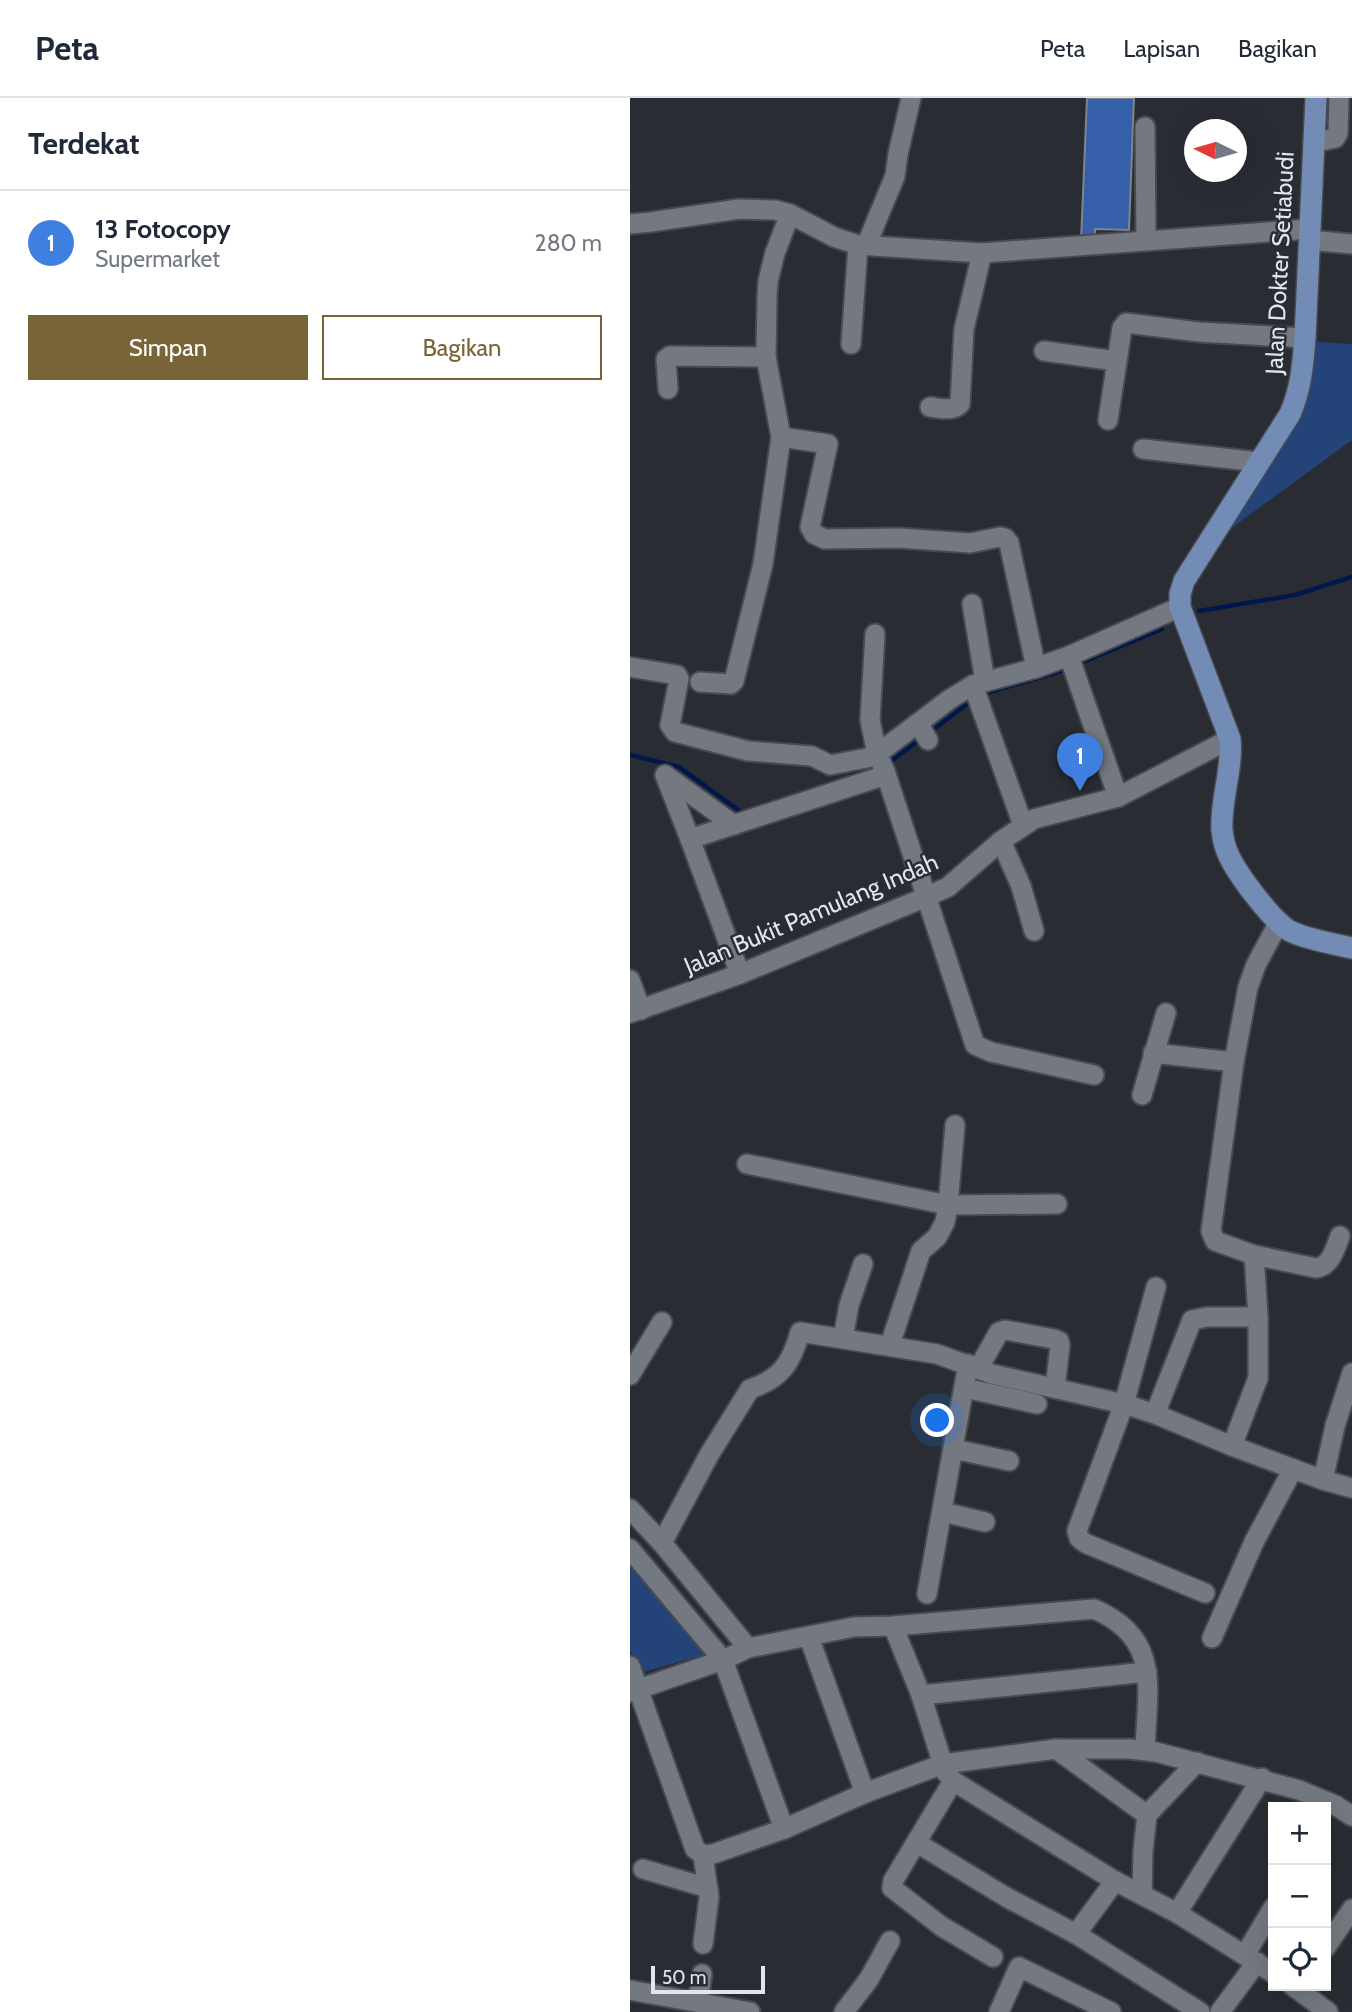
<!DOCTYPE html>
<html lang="id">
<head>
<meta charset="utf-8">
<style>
	:root { --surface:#fff; --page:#f6f6f7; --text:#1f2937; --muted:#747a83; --line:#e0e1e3; --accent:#796437 }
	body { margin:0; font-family:Cabin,sans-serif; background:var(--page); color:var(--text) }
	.controls { position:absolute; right:21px; bottom:21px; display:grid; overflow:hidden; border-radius:0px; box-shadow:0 7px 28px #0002 }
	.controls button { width:63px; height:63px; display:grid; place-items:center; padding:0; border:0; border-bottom:2px solid var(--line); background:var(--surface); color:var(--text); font:35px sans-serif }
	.compass { position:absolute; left:554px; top:21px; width:63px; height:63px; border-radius:50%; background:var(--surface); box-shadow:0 7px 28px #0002; rotate:275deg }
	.scale { position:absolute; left:21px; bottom:18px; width:114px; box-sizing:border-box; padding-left:7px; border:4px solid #e2e5ea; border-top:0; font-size:19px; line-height:24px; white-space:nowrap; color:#e2e5ea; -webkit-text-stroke:5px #292d33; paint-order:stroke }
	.you { position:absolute; left:308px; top:1323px; width:24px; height:24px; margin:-18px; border:5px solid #fff; border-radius:50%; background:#1a73e8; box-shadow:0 0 0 10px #1a73e833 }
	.badge { display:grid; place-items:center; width:46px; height:46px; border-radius:50%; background:var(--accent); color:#fff; font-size:23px; font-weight:700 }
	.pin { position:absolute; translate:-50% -58px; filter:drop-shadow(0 2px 4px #0008) }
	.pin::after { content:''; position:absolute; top:37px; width:24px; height:21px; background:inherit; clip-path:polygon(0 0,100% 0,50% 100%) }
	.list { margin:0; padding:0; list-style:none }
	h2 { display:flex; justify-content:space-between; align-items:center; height:91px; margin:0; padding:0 28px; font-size:30px }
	h2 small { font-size:23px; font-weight:400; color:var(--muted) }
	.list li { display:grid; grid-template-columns:46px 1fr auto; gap:21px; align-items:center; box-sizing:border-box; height:105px; padding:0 28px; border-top:2px solid var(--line) }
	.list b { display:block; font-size:26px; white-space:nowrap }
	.list p { margin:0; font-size:23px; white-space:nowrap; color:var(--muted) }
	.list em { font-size:23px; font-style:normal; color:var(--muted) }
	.actions { display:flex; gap:14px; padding:21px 28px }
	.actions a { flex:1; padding:16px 0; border:2px solid var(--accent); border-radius:0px; text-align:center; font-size:24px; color:var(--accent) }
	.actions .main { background:var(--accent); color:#fff }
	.icon { flex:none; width:38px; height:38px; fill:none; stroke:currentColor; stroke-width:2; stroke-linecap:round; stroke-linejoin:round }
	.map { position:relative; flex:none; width:722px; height:1914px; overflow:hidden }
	header { display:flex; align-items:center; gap:42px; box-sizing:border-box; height:98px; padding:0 35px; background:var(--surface); border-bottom:2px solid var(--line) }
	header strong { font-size:33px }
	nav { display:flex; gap:38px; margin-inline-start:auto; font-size:24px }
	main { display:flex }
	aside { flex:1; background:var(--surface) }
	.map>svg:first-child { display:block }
	.green { fill:#244379 }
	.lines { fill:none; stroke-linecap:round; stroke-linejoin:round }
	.stream { stroke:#00174b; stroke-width:4.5 }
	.building { fill:#355fa9; stroke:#80858d; stroke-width:2 }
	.minor-casing { stroke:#474b51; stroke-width:23 }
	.major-casing { stroke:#474b51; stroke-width:24 }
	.minor { stroke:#747981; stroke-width:19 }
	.major { stroke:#738cb6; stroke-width:21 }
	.labels { text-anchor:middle; stroke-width:5; stroke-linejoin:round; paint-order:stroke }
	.street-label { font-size:24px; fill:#e2e5ea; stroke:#292d33 }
</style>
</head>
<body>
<header>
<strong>Peta</strong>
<nav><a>Peta</a><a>Lapisan</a><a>Bagikan</a></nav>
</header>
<main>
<aside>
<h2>Terdekat<small></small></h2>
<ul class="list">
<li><span class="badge" style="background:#3f7fe0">1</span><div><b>13 Fotocopy</b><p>Supermarket</p></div><em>280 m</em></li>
</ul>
<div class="actions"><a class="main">Simpan</a><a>Bagikan</a></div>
</aside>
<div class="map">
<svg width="722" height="1914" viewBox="0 0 722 1914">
	<rect width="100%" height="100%" fill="#292d33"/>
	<g class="green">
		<path d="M673 243 722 246V342L577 448 668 306Z"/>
		<path d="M0 1464 74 1557 9 1575 0 1552Z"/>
	</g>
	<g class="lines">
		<g class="stream">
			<path d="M569 513 665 497 722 479"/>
			<path d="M446 567 532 531"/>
			<path d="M353 596 438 571"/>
			<path d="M299 635 342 602"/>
			<path d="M0 657 49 669 114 716 117 715"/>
			<path d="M261 663 292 640"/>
			<path d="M221 678 240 672"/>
		</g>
	</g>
	<path class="building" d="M457 0H504L499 132 465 131V140L451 144Z"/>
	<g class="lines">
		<defs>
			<g id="minor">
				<path d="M515 29 516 142"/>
				<path d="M683 45 705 40 708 35 709 0"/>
				<path d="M0 126 21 124 109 111 145 112 160 116 204 139 228 147 352 155 679 131"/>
				<path d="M679 142 722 146"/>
				<path d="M236 148 265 78 268 56 281 0"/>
				<path d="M221 246 228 147"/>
				<path d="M414 253 486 263"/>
				<path d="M38 291 36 261 40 258 136 259"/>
				<path d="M300 309C310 310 322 314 330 306L334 231 352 155"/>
				<path d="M478 322 492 230 496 225 569 234 675 240"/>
				<path d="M151 339 198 346 180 429 184 436 195 441 269 440 340 445 370 439 375 440 379 445 406 570"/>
				<path d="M513 351 629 364"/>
				<path d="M342 506 355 583"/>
				<path d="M245 536 240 622 247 656 255 673 345 947 361 954 464 977"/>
				<path d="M439 558 488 699"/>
				<path d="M0 569 47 577 49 581 40 627 45 634 118 653 182 658 200 667 237 660 247 656 320 601 343 587 406 570 439 558 550 509"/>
				<path d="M70 584 101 586 104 583 133 466 151 339 136 259 137 199 138 183 145 155 160 116"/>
				<path d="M343 587 393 727"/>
				<path d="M288 625 298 642"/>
				<path d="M35 677 104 727"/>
				<path d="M35 677 60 741"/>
				<path d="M371 743 391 788 404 833"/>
				<path d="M649 824 626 867 618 889 604 964 581 1133 585 1143 624 1157 686 1170C701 1168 705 1151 710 1138"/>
				<path d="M110 876 60 741 256 677"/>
				<path d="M0 882 11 912"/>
				<path d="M0 915 110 876 296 799 318 789 371 743 404 721 488 699 600 641"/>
				<path d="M523 955 604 964"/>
				<path d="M512 997 536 915"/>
				<path d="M117 1066 318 1107 427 1106"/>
				<path d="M526 1189 494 1306 447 1433 449 1440 455 1445 575 1495"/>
				<path d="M213 1240 219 1207 233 1166"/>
				<path d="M260 1247 291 1153 307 1139 315 1124 318 1107 325 1027"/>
				<path d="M348 1271 369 1234 375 1232 424 1241 429 1243 430 1248 425 1290"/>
				<path d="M0 1277 32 1224"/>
				<path d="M335 1290 407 1306"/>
				<path d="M525 1316 562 1222 577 1219H628"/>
				<path d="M602 1348 628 1280V1219L624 1157"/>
				<path d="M324 1351 379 1363"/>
				<path d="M693 1382 705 1328 722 1275"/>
				<path d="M0 1411 32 1445 118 1550"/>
				<path d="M313 1414 355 1424"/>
				<path d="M32 1445 79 1357 120 1291C151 1281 162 1264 170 1234L307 1256 362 1276 494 1306 525 1316 602 1348 693 1382 722 1390"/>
				<path d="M0 1451 93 1562 154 1731"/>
				<path d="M297 1496 338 1266"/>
				<path d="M263 1528 291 1597 315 1673 323 1683 485 1783 547 1815 643 1875"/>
				<path d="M179 1539 235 1695"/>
				<path d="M582 1540 624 1444 663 1371"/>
				<path d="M0 1568 65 1751 73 1757 83 1756 154 1731 235 1695 313 1666 426 1651H500L526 1654 669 1692 705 1707 722 1718"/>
				<path d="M0 1594 93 1562 118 1550 224 1529 263 1528 464 1511C532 1540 517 1591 515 1652"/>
				<path d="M291 1597 517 1574"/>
				<path d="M426 1651 517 1717"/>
				<path d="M323 1683 263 1783 262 1790 311 1828 363 1859"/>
				<path d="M287 1745 376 1799 446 1836 570 1914"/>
				<path d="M13 1771 78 1790"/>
				<path d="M512 1796 513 1753 517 1717 567 1664"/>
				<path d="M547 1815 632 1680"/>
				<path d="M446 1836 485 1783"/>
				<path d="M73 1846 79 1799 73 1757"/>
				<path d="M696 1849 722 1811"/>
				<path d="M615 1857 643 1810"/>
				<path d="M663 1888 698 1914"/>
				<path d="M0 1892 120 1914"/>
				<path d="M68 1904 72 1876"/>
				<path d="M214 1914 239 1881 260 1843"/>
				<path d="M369 1914 389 1869 481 1914"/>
				<path d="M590 1914 627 1864"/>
			</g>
			<path id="major" d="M686 0 675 240C673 266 671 291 660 316L554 483 550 496V509L600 641C603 672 590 702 592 732 593 741 595 750 599 758 608 777 642 823 660 833 675 841 705 846 722 850"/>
		</defs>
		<use href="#minor" class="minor-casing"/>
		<use href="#major" class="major-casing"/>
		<use href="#minor" class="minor"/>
		<use href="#major" class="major"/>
	</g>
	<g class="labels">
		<g class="street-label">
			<text transform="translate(650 165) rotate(-87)" y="8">Jalan Dokter Setiabudi</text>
			<text transform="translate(181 816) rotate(-23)" y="8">Jalan Bukit Pamulang Indah</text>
		</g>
	</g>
</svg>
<div class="controls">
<button>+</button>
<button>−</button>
<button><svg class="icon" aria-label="locate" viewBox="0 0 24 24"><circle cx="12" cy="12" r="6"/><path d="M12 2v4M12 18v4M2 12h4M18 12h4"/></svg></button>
</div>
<svg class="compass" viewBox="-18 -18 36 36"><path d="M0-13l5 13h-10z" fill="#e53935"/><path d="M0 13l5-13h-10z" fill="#747a83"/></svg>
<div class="scale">50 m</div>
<div class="you"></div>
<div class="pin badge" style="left:450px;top:693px;background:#3f7fe0">1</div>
</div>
</main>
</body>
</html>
